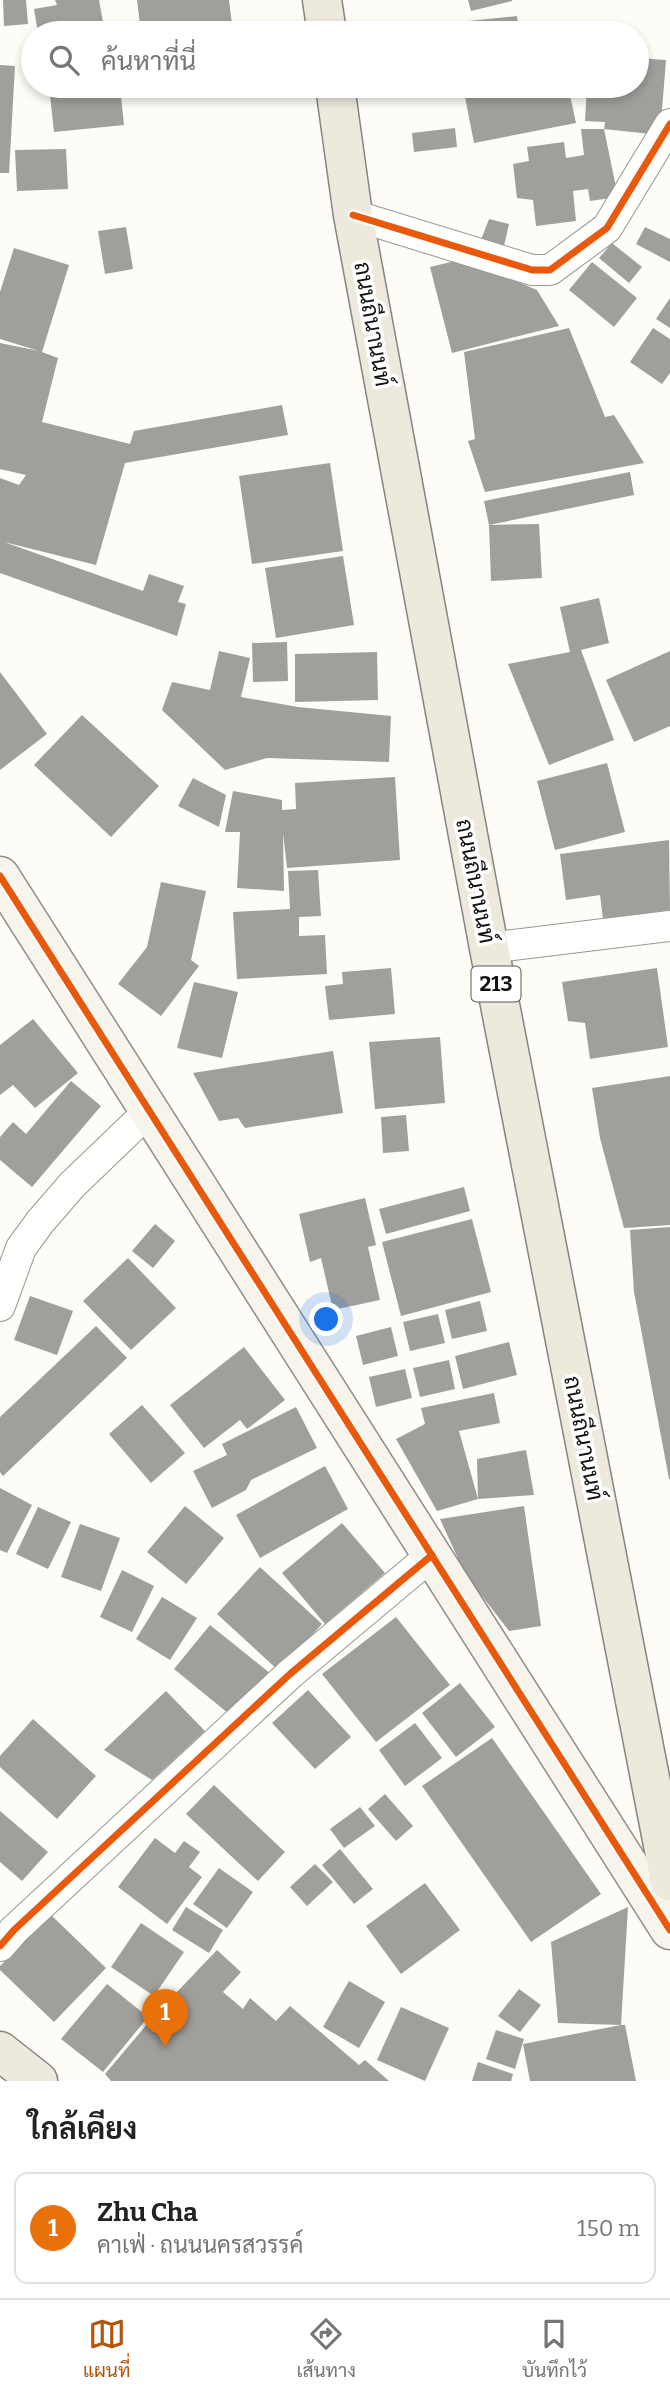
<!DOCTYPE html>
<html lang="th">
<head>
<meta charset="utf-8">
<style>
	:root { --surface:#fff; --page:#f2f2f2; --text:#222; --muted:#767676; --line:#e0e0e0; --accent:#b45309 }
	body { margin:0; font-family:Bitter,Sarabun,serif; background:var(--page); color:var(--text) }
	.you { position:absolute; left:327px; top:1320px; width:24px; height:24px; margin:-18px; border:5px solid #fff; border-radius:50%; background:#1a73e8; box-shadow:0 0 0 10px #1a73e833 }
	.badge { display:grid; place-items:center; width:46px; height:46px; border-radius:50%; background:var(--accent); color:#fff; font-size:23px; font-weight:700 }
	.pin { position:absolute; translate:-50% -58px; filter:drop-shadow(0 2px 4px #0008) }
	.pin::after { content:''; position:absolute; top:37px; width:24px; height:21px; background:inherit; clip-path:polygon(0 0,100% 0,50% 100%) }
	.list { margin:0; padding:0; list-style:none }
	h2 { display:flex; justify-content:space-between; align-items:center; height:91px; margin:0; padding:0 28px; font-size:30px }
	h2 small { font-size:23px; font-weight:400; color:var(--muted) }
	.list li { display:grid; grid-template-columns:46px 1fr auto; gap:21px; align-items:center; box-sizing:border-box; height:112px; margin:0 14px 14px; padding:0 14px; border:2px solid var(--line); border-radius:14px }
	.list b { display:block; font-size:26px; white-space:nowrap }
	.list p { margin:0; font-size:23px; white-space:nowrap; color:var(--muted) }
	.list em { font-size:23px; font-style:normal; color:var(--muted) }
	.icon { flex:none; width:38px; height:38px; fill:none; stroke:currentColor; stroke-width:2; stroke-linecap:round; stroke-linejoin:round }
	.map { position:relative; flex:none; width:670px; height:2081px; overflow:hidden }
	.search { position:absolute; background:var(--surface); box-shadow:0 4px 10px #0003; left:21px; right:21px; top:21px; height:77px; display:flex; align-items:center; gap:18px; box-sizing:border-box; padding:0 24px; border-radius:38px; color:var(--muted); font-size:26px }
	.sheet { height:217px; background:var(--surface) }
	nav { display:flex; justify-content:space-around; align-items:center; box-sizing:border-box; height:98px; border-top:2px solid var(--line); background:var(--surface); font-size:19px; color:var(--muted) }
	nav a { display:grid; justify-items:center; gap:4px }
	nav .on { color:var(--accent) }
	.map>svg:first-child { display:block }
	.building { fill:#a19f9c }
	.lines { fill:none; stroke-linecap:round; stroke-linejoin:round }
	.street-casing { stroke:#979795; stroke-width:32 }
	.secondary-casing { stroke:#8e8d8b; stroke-width:41 }
	.primary-casing { stroke:#858482; stroke-width:41 }
	.street { stroke:#fffffe; stroke-width:30 }
	.secondary { stroke:#f6f4eb; stroke-width:38 }
	.primary { stroke:#ede9dc; stroke-width:38 }
	.cycleway-casing { stroke:#fff; stroke-width:11 }
	.cycleway { stroke:#e8590c; stroke-width:7 }
	.labels { text-anchor:middle; stroke-width:7; stroke-linejoin:round; paint-order:stroke }
	.shield { fill:#fff; stroke:#585858; stroke-width:2 }
	.shield-label { font-size:21px; font-weight:bold; fill:#111 }
	.street-label { font-size:23px; fill:#111; stroke:#fff }
</style>
</head>
<body>
<div class="map">
<svg width="670" height="2081" viewBox="0 0 670 2081">
	<rect width="100%" height="100%" fill="#fdfcf7"/>
	<g class="building">
		<path d="M3 0H26L28 24 4 26Z"/>
		<path d="M55 0H99L105 33H38L34 9 57 5Z"/>
		<path d="M137 0H229L233 33H141Z"/>
		<path d="M468 0H512V1L471 11Z"/>
		<path d="M517 16 519 33H470L468 21Z"/>
		<path d="M637 58 666 60 660 135 604 129 618 197 590 201 588 189 573 191 576 221 536 226 533 200 517 198 513 164 529 161 527 147 564 142 566 158 584 155 581 129H604L605 122 585 121 587 86H637Z"/>
		<path d="M0 65 15 66 9 173H0Z"/>
		<path d="M49 86H120L124 125 54 132Z"/>
		<path d="M523 86H568L576 123 474 143 465 97Z"/>
		<path d="M455 128 457 147 414 152 412 133Z"/>
		<path d="M66 149 68 189 17 191 15 150Z"/>
		<path d="M489 219 509 224 504 246 481 240Z"/>
		<path d="M126 227 133 269 105 274 98 231Z"/>
		<path d="M645 227 670 239V262L636 244Z"/>
		<path d="M612 243 642 267 629 283 599 258Z"/>
		<path d="M14 248 69 265 42 352 58 358 42 422 130 444 134 431 282 405 288 435 125 463 96 565 4 542 143 591 149 574 184 586 178 602 186 604 177 636 0 573V478L19 485 26 475 0 469V343L39 351 0 339V292Z"/>
		<path d="M463 259 537 290 559 326 452 353 430 267Z"/>
		<path d="M592 262 637 298 614 327 569 290Z"/>
		<path d="M670 298V328L656 319Z"/>
		<path d="M569 328 605 417 614 415 644 463 485 492 468 441 475 439 464 352Z"/>
		<path d="M653 328 670 339V373L662 384 630 362Z"/>
		<path d="M330 463 343 551 252 564 239 476Z"/>
		<path d="M630 472 634 495 489 525 539 524 542 578 491 581 489 525 484 501Z"/>
		<path d="M343 556 354 625 276 638 265 568Z"/>
		<path d="M599 598 609 643 581 650 614 740 549 765 508 664 570 652 560 607Z"/>
		<path d="M287 642 288 681 253 682 252 643Z"/>
		<path d="M219 651 250 658 241 697 298 707 391 716 389 762 267 758 225 770 162 710 172 682 210 690Z"/>
		<path d="M670 651V726L634 742 606 680Z"/>
		<path d="M377 652 378 700 295 702V654Z"/>
		<path d="M0 672 47 734 0 770Z"/>
		<path d="M82 715 159 786 111 837 34 765Z"/>
		<path d="M607 763 625 832 555 850 537 781Z"/>
		<path d="M395 777 400 860 287 868 283 833 284 891 237 888 240 832H225L233 791 282 800V810L296 809 295 783Z"/>
		<path d="M193 778 226 795 219 827 178 806Z"/>
		<path d="M669 840 670 910 603 919 600 895 566 900 560 854Z"/>
		<path d="M318 870 321 916 299 917V936L325 935 327 974 237 979 233 912 290 909 288 871Z"/>
		<path d="M161 882 206 891 191 960 199 966 161 1016 118 984 147 947Z"/>
		<path d="M391 968 395 1014 329 1020 325 986 343 984 342 972Z"/>
		<path d="M657 968 668 1047 590 1059 585 1023 568 1021 562 982Z"/>
		<path d="M194 982 238 992 222 1058 177 1048Z"/>
		<path d="M33 1019 78 1073 35 1108 13 1085 0 1095V1045Z"/>
		<path d="M440 1037 445 1103 375 1109 369 1042Z"/>
		<path d="M333 1051 343 1113 245 1128 238 1118 219 1121 193 1073Z"/>
		<path d="M670 1076V1225L624 1228 600 1138 592 1088Z"/>
		<path d="M71 1081 101 1106 32 1187 0 1160V1137L13 1122 26 1134Z"/>
		<path d="M406 1115 409 1151 383 1153 381 1117Z"/>
		<path d="M464 1187 470 1211 386 1234 379 1209Z"/>
		<path d="M365 1198 376 1245 368 1247 380 1300 333 1310 321 1258 310 1262 299 1214Z"/>
		<path d="M472 1219 491 1292 401 1316 382 1242Z"/>
		<path d="M155 1224 175 1241 153 1268 132 1251Z"/>
		<path d="M670 1227V1479H669L634 1292 630 1230Z"/>
		<path d="M128 1258 176 1308 131 1350 83 1301Z"/>
		<path d="M30 1296 73 1311 57 1355 14 1340Z"/>
		<path d="M480 1301 487 1331 452 1339 445 1310Z"/>
		<path d="M438 1314 445 1343 410 1351 403 1322Z"/>
		<path d="M96 1326 127 1358 3 1476 0 1472V1417Z"/>
		<path d="M391 1327 398 1356 363 1365 356 1336Z"/>
		<path d="M509 1342 517 1375 463 1389 455 1356Z"/>
		<path d="M244 1347 285 1400 247 1429 240 1420 204 1448 170 1405Z"/>
		<path d="M449 1360 455 1389 420 1397 413 1368Z"/>
		<path d="M405 1369 412 1398 376 1407 369 1377Z"/>
		<path d="M494 1393 500 1423 459 1431 478 1499 477 1459 526 1450 534 1495 478 1499 437 1511 396 1439 425 1424 421 1408Z"/>
		<path d="M142 1405 185 1453 151 1483 109 1434Z"/>
		<path d="M296 1407 317 1448 251 1480 246 1490 212 1508 193 1471 227 1455 222 1444Z"/>
		<path d="M325 1466 348 1509 260 1558 236 1515Z"/>
		<path d="M0 1488 32 1505 7 1553 0 1550Z"/>
		<path d="M185 1506 224 1538 186 1584 147 1552Z"/>
		<path d="M524 1506 541 1626 509 1631 465 1574 440 1519Z"/>
		<path d="M38 1507 71 1522 48 1569 16 1554Z"/>
		<path d="M342 1523 385 1573 325 1624 282 1573Z"/>
		<path d="M80 1524 120 1538 101 1591 61 1577Z"/>
		<path d="M260 1567 322 1624 279 1671 217 1614Z"/>
		<path d="M122 1570 154 1586 132 1632 100 1617Z"/>
		<path d="M162 1597 197 1618 170 1660 136 1639Z"/>
		<path d="M396 1617 450 1685 376 1742 322 1674Z"/>
		<path d="M210 1625 271 1674 234 1718 174 1669Z"/>
		<path d="M460 1683 495 1727 456 1757 422 1713Z"/>
		<path d="M308 1690 351 1737 315 1769 272 1723Z"/>
		<path d="M166 1691 205 1731 152 1780 104 1750Z"/>
		<path d="M33 1719 96 1776 57 1819 0 1767V1756Z"/>
		<path d="M415 1723 442 1758 405 1786 379 1750Z"/>
		<path d="M492 1738 601 1894 531 1942 422 1786Z"/>
		<path d="M214 1785 285 1852 258 1881 186 1814Z"/>
		<path d="M385 1794 413 1826 396 1841 368 1809Z"/>
		<path d="M360 1807 375 1826 344 1848 330 1829Z"/>
		<path d="M0 1811 48 1852 22 1881 0 1862Z"/>
		<path d="M155 1838 175 1853 184 1841 200 1852 189 1867 202 1877 167 1924 118 1887Z"/>
		<path d="M340 1849 373 1889 354 1904 322 1865Z"/>
		<path d="M315 1864 333 1882 307 1906 290 1887Z"/>
		<path d="M219 1868 253 1892 227 1928 193 1904Z"/>
		<path d="M425 1883 460 1930 401 1974 366 1926Z"/>
		<path d="M186 1907 223 1930 209 1953 172 1930Z"/>
		<path d="M628 1907 621 2025H625L636 2081H530L523 2044 621 2025 558 2023 551 1942Z"/>
		<path d="M51 1915 106 1968 54 2022 0 1970V1966Z"/>
		<path d="M141 1923 184 1952 154 1996 111 1967Z"/>
		<path d="M217 1950 241 1972 223 1992 243 2009 250 1998 276 2021 290 2006 359 2065 365 2060 389 2081H111L105 2074 154 2016Z"/>
		<path d="M349 1981 385 2002 359 2048 323 2027Z"/>
		<path d="M107 1984 148 2017 103 2072 61 2039Z"/>
		<path d="M519 1989 541 2005 520 2032 498 2016Z"/>
		<path d="M401 2007 449 2028 425 2081 377 2060Z"/>
		<path d="M496 2030 524 2039 515 2069 486 2059Z"/>
		<path d="M478 2062 513 2074 511 2081H472Z"/>
	</g>
	<g class="lines">
		<defs>
			<g id="street">
				<path d="M353 215 532 270H550L607 228 670 124"/>
				<path d="M489 948 670 926"/>
				<path d="M0 1306 21 1248 40 1222 72 1185 149 1111"/>
				<path d="M0 1946 14 1930 290 1674 432 1555"/>
			</g>
			<path id="secondary" d="M0 876 670 1930"/>
			<g id="primary">
				<path d="M322 0 327 33"/>
				<path d="M335 86 353 215 489 948 670 1881"/>
				<path d="M0 2051 38 2081"/>
			</g>
		</defs>
		<use href="#street" class="street-casing"/>
		<use href="#secondary" class="secondary-casing"/>
		<use href="#primary" class="primary-casing"/>
		<use href="#street" class="street"/>
		<use href="#secondary" class="secondary"/>
		<use href="#primary" class="primary"/>
		<defs>
			<g id="cycleway">
				<path d="M353 215 532 270H550L607 228 670 124"/>
				<path d="M0 876 670 1930"/>
				<path d="M0 1946 14 1930 290 1674 432 1555"/>
			</g>
		</defs>
		<use href="#cycleway" class="cycleway-casing"/>
		<use href="#cycleway" class="cycleway"/>
	</g>
	<g class="labels">
		<rect class="shield" x="471.5" y="966.5" width="49" height="35" rx="5"/>
		<g class="shield-label">
			<text x="496" y="991">213</text>
		</g>
		<g class="street-label">
			<text transform="translate(373 324) rotate(80)" y="8">ถนนถีนานนท์</text>
			<text transform="translate(476 881) rotate(79)" y="8">ถนนถีนานนท์</text>
			<text transform="translate(584 1438) rotate(79)" y="8">ถนนถีนานนท์</text>
		</g>
	</g>
</svg>
<div class="you"></div>
<div class="pin badge" style="left:165px;top:2047px;background:#e8710a">1</div>
<div class="search"><svg class="icon" aria-label="search" viewBox="0 0 24 24"><circle cx="10" cy="10" r="6"/><path d="M15 15l6 6"/></svg>ค้นหาที่นี่</div>
</div>
<section class="sheet">
<h2>ใกล้เคียง<small></small></h2>
<ul class="list">
<li><span class="badge" style="background:#e8710a">1</span><div><b>Zhu Cha</b><p>คาเฟ่ · ถนนนครสวรรค์</p></div><em>150 m</em></li>
</ul>
</section>
<nav>
<a class="on"><svg class="icon" aria-label="map" viewBox="0 0 24 24"><path d="M3 6l6-2 6 2 6-2v14l-6 2-6-2-6 2zM9 4v14M15 6v14"/></svg>แผนที่</a>
<a><svg class="icon" aria-label="directions" viewBox="0 0 24 24"><path d="M12 3l9 9-9 9-9-9zM9 14v-3h6M13 9l2 2-2 2"/></svg>เส้นทาง</a>
<a><svg class="icon" aria-label="saved" viewBox="0 0 24 24"><path d="M7 4h10v16l-5-4-5 4z"/></svg>บันทึกไว้</a>
</nav>
</body>
</html>
